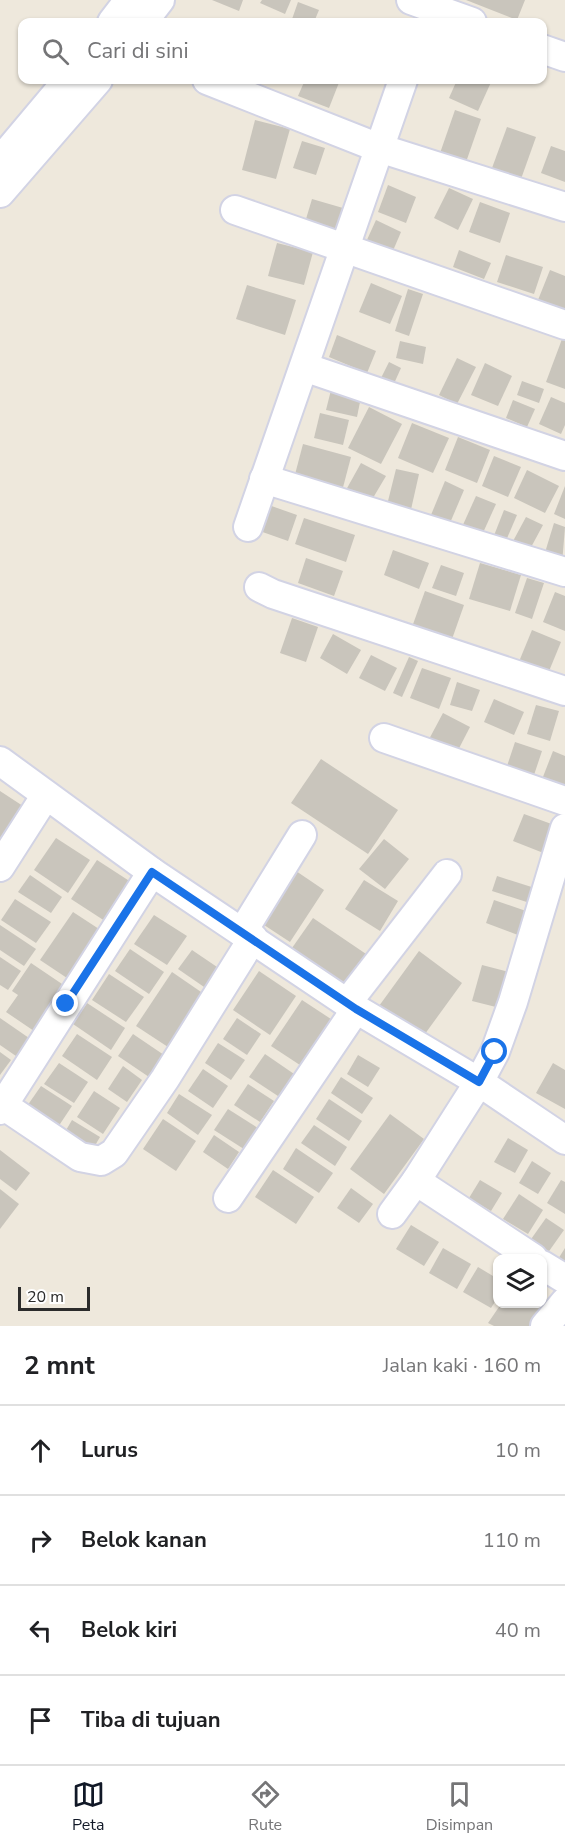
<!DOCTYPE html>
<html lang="id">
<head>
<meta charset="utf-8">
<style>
	:root { --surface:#fff; --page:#f6f6f6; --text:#202124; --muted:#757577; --line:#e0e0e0; --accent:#111827 }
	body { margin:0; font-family:"Nunito Sans",sans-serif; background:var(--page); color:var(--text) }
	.controls { position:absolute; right:18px; bottom:18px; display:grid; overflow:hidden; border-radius:12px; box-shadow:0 2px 4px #0004 }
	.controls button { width:54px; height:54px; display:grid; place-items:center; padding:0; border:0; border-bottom:2px solid var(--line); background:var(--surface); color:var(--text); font:30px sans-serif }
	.scale { position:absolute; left:18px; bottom:15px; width:72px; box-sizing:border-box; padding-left:6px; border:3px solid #2b2b2b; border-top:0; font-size:16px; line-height:21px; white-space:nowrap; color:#2b2b2b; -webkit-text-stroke:4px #fff; paint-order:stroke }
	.stop { position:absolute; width:18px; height:18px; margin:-14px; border:4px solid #1a73e8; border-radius:50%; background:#fff }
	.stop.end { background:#1a73e8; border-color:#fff; box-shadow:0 2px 6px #0008 }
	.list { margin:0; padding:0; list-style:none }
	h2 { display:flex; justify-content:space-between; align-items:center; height:78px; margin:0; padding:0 24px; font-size:26px }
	h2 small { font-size:20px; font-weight:400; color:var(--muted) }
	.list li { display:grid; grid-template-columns:39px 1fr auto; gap:18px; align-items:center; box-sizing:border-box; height:90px; padding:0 24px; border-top:2px solid var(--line) }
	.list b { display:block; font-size:22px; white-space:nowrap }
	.list em { font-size:20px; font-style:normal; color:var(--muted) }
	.icon { flex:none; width:33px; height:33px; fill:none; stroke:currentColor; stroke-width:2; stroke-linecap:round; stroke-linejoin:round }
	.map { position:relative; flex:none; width:565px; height:1326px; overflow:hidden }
	.search { position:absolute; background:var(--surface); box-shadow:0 2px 4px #0004; left:18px; right:18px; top:18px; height:66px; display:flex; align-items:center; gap:15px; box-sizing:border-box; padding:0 21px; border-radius:12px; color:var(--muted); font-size:22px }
	.sheet { height:438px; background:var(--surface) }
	nav { display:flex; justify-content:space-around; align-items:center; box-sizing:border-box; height:84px; border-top:2px solid var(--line); background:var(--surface); font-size:16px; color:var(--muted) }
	nav a { display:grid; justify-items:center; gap:3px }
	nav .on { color:var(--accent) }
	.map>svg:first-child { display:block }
	.building { fill:#c9c5bc }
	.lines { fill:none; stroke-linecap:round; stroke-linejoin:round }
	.minor-casing { stroke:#d2d3e4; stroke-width:32 }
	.minor { stroke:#fff; stroke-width:28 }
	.route { stroke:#1a73e8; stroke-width:8 }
</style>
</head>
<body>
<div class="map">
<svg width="565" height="1326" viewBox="0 0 565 1326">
	<rect width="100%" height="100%" fill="#eee8dc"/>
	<g class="building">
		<path d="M212 0H243L239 11Z"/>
		<path d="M262 0H291L285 14 260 3Z"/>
		<path d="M466 0H525L517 20Z"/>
		<path d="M298 2 319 10 314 22H291Z"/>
		<path d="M305 80H340L329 108 298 96Z"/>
		<path d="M457 80H492L478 111 449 98Z"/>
		<path d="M455 110 481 119 465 165 439 156Z"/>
		<path d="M255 120 290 129 276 179 242 170Z"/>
		<path d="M507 127 536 137 521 179 492 168Z"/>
		<path d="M302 141 325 148 316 175 293 168Z"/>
		<path d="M551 146 565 151V182L541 173Z"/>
		<path d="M388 185 416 197 406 223 378 212Z"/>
		<path d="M449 188 473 199 458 230 434 218Z"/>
		<path d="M312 199 343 208 334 238 303 229Z"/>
		<path d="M480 202 510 213 500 243 469 232Z"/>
		<path d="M376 220 401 232 392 253 366 242Z"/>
		<path d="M277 243 313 252 304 285 268 276Z"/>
		<path d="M459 250 491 263 484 279 453 267Z"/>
		<path d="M506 255 543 267 534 294 497 282Z"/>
		<path d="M550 270 565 276V316L536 305Z"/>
		<path d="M371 283 402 296 390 324 359 312Z"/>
		<path d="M247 285 296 300 285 335 236 319Z"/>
		<path d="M408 289 423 294 409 336 395 331Z"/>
		<path d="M565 331V389L546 382Z"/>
		<path d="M337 335 376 351 367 373 329 357Z"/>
		<path d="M400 341 426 347 423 364 396 358Z"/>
		<path d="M457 358 476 367 457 404 439 395Z"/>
		<path d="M389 362 401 368 392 388 379 382Z"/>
		<path d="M485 363 512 376 498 406 471 395Z"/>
		<path d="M522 381 544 389 539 403 517 395Z"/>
		<path d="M331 390 361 397 357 417 326 410Z"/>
		<path d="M551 397 565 403V425L561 434 539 424Z"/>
		<path d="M513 400 535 409 527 427 506 418Z"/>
		<path d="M369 407 402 424 381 464 348 448Z"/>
		<path d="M320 413 349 420 343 445 314 438Z"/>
		<path d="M412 423 449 438 433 473 398 458Z"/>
		<path d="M458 437 490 450 477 483 445 470Z"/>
		<path d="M303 444 351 457 341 495 293 482Z"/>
		<path d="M494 456 521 467 508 497 482 486Z"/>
		<path d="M361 463 386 476 370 503 346 490Z"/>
		<path d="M396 469 419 474 410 514 386 509Z"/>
		<path d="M527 470 559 486 545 513 514 498Z"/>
		<path d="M445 481 464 490 450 523 431 515Z"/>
		<path d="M565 486V519L554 514Z"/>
		<path d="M476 496 496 504 482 535 462 527Z"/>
		<path d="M263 503 297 515 288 541 254 529Z"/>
		<path d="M504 510 517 515 505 543 493 538Z"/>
		<path d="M526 517 543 525 529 551 512 543Z"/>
		<path d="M304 518 355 535 346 562 295 544Z"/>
		<path d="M554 523 565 527 562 564 543 559Z"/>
		<path d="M393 550 429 563 419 589 384 575Z"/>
		<path d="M306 558 343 571 334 596 298 583Z"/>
		<path d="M480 563 521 575 510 611 469 599Z"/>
		<path d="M441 565 464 573 456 596 432 588Z"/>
		<path d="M527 578 544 583 532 619 515 613Z"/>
		<path d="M425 591 464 605 451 642 412 627Z"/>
		<path d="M555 592 565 596V631L543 622Z"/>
		<path d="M292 618 318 627 306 662 280 653Z"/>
		<path d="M532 630 561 642 547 676 518 664Z"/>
		<path d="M333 634 361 650 347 674 320 658Z"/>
		<path d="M371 655 397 668 385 691 359 678Z"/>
		<path d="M409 657 418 661 402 697 393 693Z"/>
		<path d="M422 668 451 678 439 709 410 698Z"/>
		<path d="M457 682 480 690 472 711 450 705Z"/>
		<path d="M494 699 524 712 514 735 484 722Z"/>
		<path d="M536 705 559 711 550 741 527 734Z"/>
		<path d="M443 713 470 727 454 758 427 743Z"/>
		<path d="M515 742 542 751 531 784 504 775Z"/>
		<path d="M553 751 565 756V791L541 782Z"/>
		<path d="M321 759 398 810 368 854 291 803Z"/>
		<path d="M0 791 26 808 0 845Z"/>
		<path d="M524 814 557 826 546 854 513 841Z"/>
		<path d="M56 838 90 860 68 893 34 870Z"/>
		<path d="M384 839 409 859 385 889 359 869Z"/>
		<path d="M97 860 134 884 108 923 71 899Z"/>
		<path d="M296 871 324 890 290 942 261 923Z"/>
		<path d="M30 875 62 897 51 913 18 892Z"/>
		<path d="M497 876 541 890 536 905 492 891Z"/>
		<path d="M364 880 398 901 380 931 345 909Z"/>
		<path d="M15 899 51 922 36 943 1 920Z"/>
		<path d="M494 900 526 911 518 935 486 923Z"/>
		<path d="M73 912 99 929 67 978 40 960Z"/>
		<path d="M154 915 187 936 167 965 134 944Z"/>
		<path d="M313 918 369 956 349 986 292 948Z"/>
		<path d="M0 925 36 949 24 966 0 950Z"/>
		<path d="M130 949 164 972 149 994 115 971Z"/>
		<path d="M192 950 220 969 207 989 178 969Z"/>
		<path d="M419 951 462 983 422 1038 379 1006Z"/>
		<path d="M0 957 21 971 8 990 0 985Z"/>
		<path d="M31 963 65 986 34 1031 6 1012 18 995 12 991Z"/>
		<path d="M482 965 509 972 500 1008 472 1001Z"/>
		<path d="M259 971 296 996 270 1035 233 1010Z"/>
		<path d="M172 972 204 994 168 1047 136 1026Z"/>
		<path d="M109 974 144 997 126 1022 92 1000Z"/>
		<path d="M302 1000 337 1023 306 1069 271 1046Z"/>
		<path d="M87 1003 125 1028 111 1050 73 1024Z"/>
		<path d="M0 1018 29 1038 16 1056 0 1045Z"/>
		<path d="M237 1018 261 1034 247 1055 223 1039Z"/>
		<path d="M77 1034 112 1057 97 1080 62 1056Z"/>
		<path d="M133 1034 164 1055 149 1077 118 1056Z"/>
		<path d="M218 1043 245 1060 231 1080 205 1063Z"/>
		<path d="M0 1052 11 1060 0 1075Z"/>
		<path d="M265 1054 297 1076 281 1098 249 1077Z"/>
		<path d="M358 1055 380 1068 368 1087 347 1074Z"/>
		<path d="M59 1063 88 1082 74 1103 44 1084Z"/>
		<path d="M553 1063 565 1070V1109L536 1093Z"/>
		<path d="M123 1066 142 1080 127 1102 108 1089Z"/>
		<path d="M203 1069 228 1086 213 1108 188 1091Z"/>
		<path d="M341 1077 373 1098 362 1114 331 1093Z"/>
		<path d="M248 1084 274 1101 260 1122 234 1105Z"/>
		<path d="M41 1086 72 1106 56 1130 25 1109Z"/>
		<path d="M94 1091 120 1108 103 1134 77 1117Z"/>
		<path d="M179 1094 212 1115 198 1135 167 1113Z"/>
		<path d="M329 1099 362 1121 349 1141 316 1119Z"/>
		<path d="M228 1109 261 1130 247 1151 214 1130Z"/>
		<path d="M390 1114 424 1139 384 1194 350 1169Z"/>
		<path d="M163 1119 196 1141 176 1171 143 1149Z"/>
		<path d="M72 1120 100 1137 90 1154 62 1137Z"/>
		<path d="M314 1125 347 1147 335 1166 301 1143Z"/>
		<path d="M214 1135 239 1152 228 1169 203 1152Z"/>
		<path d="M508 1138 528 1150 515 1173 494 1162Z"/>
		<path d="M296 1148 333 1173 319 1193 283 1169Z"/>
		<path d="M0 1150 30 1173 16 1191 0 1179Z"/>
		<path d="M532 1161 551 1173 538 1194 519 1183Z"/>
		<path d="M273 1170 314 1197 296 1224 255 1197Z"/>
		<path d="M480 1180 502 1193 491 1211 469 1198Z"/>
		<path d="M561 1180 565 1182V1214L547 1203Z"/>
		<path d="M351 1188 373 1204 359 1223 337 1208Z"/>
		<path d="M0 1189 19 1204 0 1229Z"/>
		<path d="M519 1194 543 1210 528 1234 503 1219Z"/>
		<path d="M546 1218 564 1230 547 1254 529 1242Z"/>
		<path d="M411 1225 439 1242 424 1266 396 1249Z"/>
		<path d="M443 1248 471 1264 457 1289 429 1273Z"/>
		<path d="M565 1248V1270L555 1264Z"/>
		<path d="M478 1267 498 1279V1297L491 1308 463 1292Z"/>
		<path d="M542 1297 549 1301 533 1326H494L488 1323 501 1304H542Z"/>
	</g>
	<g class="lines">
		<defs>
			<g id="minor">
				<path d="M411 0 472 22"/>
				<path d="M112 22 129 0"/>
				<path d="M143 22 160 0"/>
				<path d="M542 49 565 57"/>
				<path d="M207 80 379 148 565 207"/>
				<path d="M0 161 68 80"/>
				<path d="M0 193 98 80"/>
				<path d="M235 210 565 325"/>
				<path d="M304 367 565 456"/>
				<path d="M264 479 565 572"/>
				<path d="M248 527 403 80"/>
				<path d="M259 587 273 594 565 691"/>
				<path d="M384 738 565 801"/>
				<path d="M0 761 152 872 356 1009 479 1082 565 1140"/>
				<path d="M0 867 46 795"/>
				<path d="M243 931 302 835"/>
				<path d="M347 1003 447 874"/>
				<path d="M0 1103 80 1157 101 1161 114 1153 165 1079 253 938"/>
				<path d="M0 1110 152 872"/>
				<path d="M416 1181 533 1258"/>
				<path d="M228 1198 356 1009"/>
				<path d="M392 1214 416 1181 479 1082 495 1052 513 1002 565 828"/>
				<path d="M542 1265 565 1279"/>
				<path d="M545 1326 565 1302"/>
			</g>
		</defs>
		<use href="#minor" class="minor-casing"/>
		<use href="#minor" class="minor"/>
	</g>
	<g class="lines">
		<path class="route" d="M66 1004 152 872 356 1009 479 1082 495 1052"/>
	</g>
</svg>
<div class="controls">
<button><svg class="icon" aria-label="layers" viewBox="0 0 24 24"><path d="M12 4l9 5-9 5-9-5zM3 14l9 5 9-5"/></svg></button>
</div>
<div class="scale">20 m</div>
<div class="stop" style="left:495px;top:1052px"></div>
<div class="stop end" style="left:66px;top:1004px"></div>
<div class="search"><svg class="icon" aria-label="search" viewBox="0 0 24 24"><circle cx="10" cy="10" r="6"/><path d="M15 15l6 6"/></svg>Cari di sini</div>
</div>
<section class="sheet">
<h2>2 mnt<small>Jalan kaki · 160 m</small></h2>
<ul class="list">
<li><svg class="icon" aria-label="ahead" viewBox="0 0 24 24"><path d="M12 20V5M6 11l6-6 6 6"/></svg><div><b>Lurus</b></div><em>10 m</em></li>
<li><svg class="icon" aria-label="right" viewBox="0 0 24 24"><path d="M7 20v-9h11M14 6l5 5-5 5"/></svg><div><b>Belok kanan</b></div><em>110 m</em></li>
<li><svg class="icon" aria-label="left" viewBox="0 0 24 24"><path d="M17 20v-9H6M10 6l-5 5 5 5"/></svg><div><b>Belok kiri</b></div><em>40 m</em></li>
<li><svg class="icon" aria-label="arrive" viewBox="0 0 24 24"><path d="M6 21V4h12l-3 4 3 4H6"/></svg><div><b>Tiba di tujuan</b></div></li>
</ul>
</section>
<nav>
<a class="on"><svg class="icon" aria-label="map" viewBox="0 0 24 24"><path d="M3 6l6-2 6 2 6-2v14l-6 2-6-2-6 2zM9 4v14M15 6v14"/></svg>Peta</a>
<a><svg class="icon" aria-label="directions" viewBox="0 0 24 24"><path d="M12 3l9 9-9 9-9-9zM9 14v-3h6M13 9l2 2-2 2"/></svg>Rute</a>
<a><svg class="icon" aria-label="saved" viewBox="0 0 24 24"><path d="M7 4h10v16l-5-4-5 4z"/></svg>Disimpan</a>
</nav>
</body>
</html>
